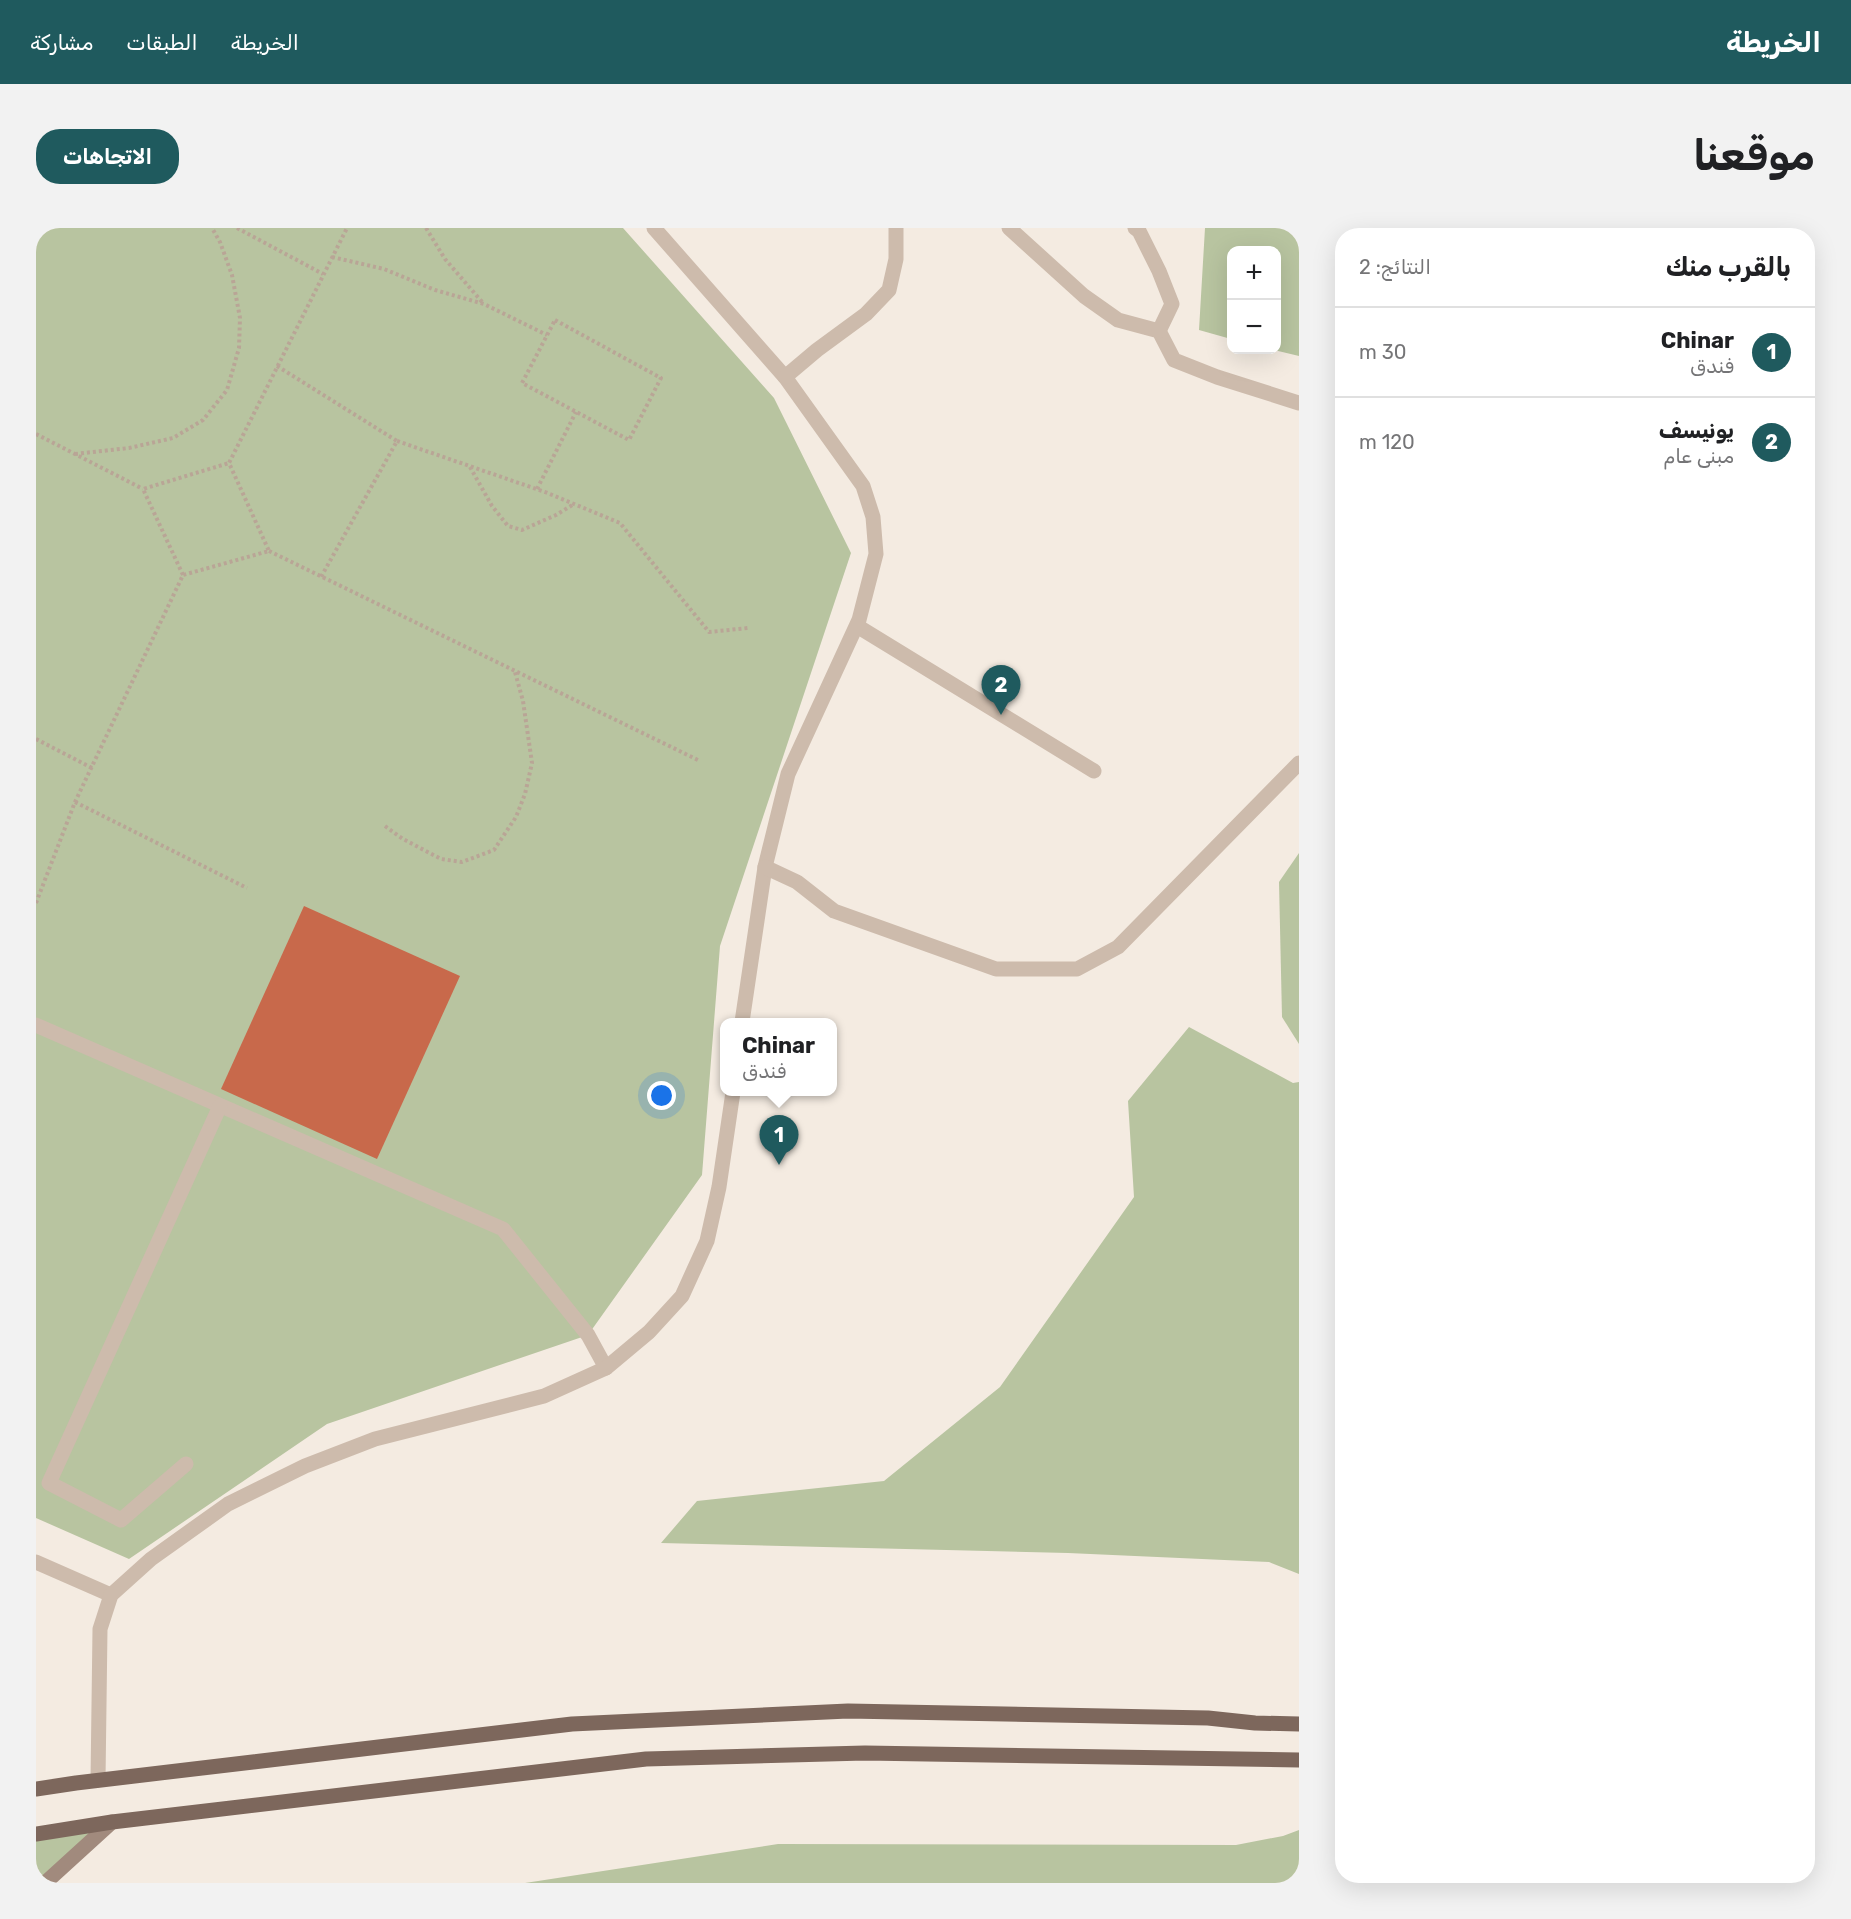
<!DOCTYPE html>
<html lang="ar">
<head>
<meta charset="utf-8">
<style>
	:root { --surface:#fff; --page:#f2f2f2; --text:#202124; --muted:#757577; --line:#e0e0e0; --accent:#1f5a5e }
	body { margin:0; font-family:Rubik,Cairo,sans-serif; background:var(--page); color:var(--text); direction:rtl }
	.controls { position:absolute; right:18px; top:18px; display:grid; overflow:hidden; border-radius:12px; box-shadow:0 6px 24px #0002 }
	.controls button { width:54px; height:54px; display:grid; place-items:center; padding:0; border:0; border-bottom:2px solid var(--line); background:var(--surface); color:var(--text); font:30px sans-serif }
	.you { position:absolute; left:626px; top:868px; width:21px; height:21px; margin:-15px; border:4px solid #fff; border-radius:50%; background:#1a73e8; box-shadow:0 0 0 9px #1a73e833 }
	.badge { display:grid; place-items:center; width:39px; height:39px; border-radius:50%; background:var(--accent); color:#fff; font-size:20px; font-weight:700 }
	.pin { position:absolute; translate:-50% -50px; filter:drop-shadow(0 2px 3px #0008) }
	.pin::after { content:''; position:absolute; top:32px; width:21px; height:18px; background:inherit; clip-path:polygon(0 0,100% 0,50% 100%) }
	.popup { position:absolute; left:684px; top:790px; width:117px; height:78px; box-sizing:border-box; display:grid; place-content:center; border-radius:12px; background:var(--surface); filter:drop-shadow(0 2px 4px #0005); font-size:20px; white-space:nowrap; color:var(--muted) }
	.popup b { font-size:22px; color:var(--text) }
	.popup::after { content:''; position:absolute; left:50%; top:100%; margin-left:-12px; border:12px solid transparent; border-top-color:var(--surface) }
	.list { margin:0; padding:0; list-style:none }
	h2 { display:flex; justify-content:space-between; align-items:center; height:78px; margin:0; padding:0 24px; font-size:26px }
	h2 small { font-size:20px; font-weight:400; color:var(--muted) }
	.list li { display:grid; grid-template-columns:39px 1fr auto; gap:18px; align-items:center; box-sizing:border-box; height:90px; padding:0 24px; border-top:2px solid var(--line) }
	.list b { display:block; font-size:22px; white-space:nowrap }
	.list p { margin:0; font-size:20px; white-space:nowrap; color:var(--muted) }
	.list em { font-size:20px; font-style:normal; color:var(--muted) }
	.map { position:relative; flex:none; width:1263px; height:1655px; overflow:hidden; direction:ltr; border-radius:24px }
	header { display:flex; align-items:center; gap:36px; box-sizing:border-box; height:84px; padding:0 30px; background:var(--accent); color:#fff }
	header strong { font-size:28px }
	nav { display:flex; gap:33px; margin-inline-start:auto; font-size:21px }
	.intro { display:flex; align-items:center; justify-content:space-between; box-sizing:border-box; height:144px; padding:0 36px }
	h1 { margin:0; font-size:42px }
	.button { padding:15px 27px; border-radius:24px; background:var(--accent); color:#fff; font-size:21px; font-weight:700 }
	main { display:flex; gap:36px; padding:0 36px }
	aside { flex:1; background:var(--surface); border-radius:24px; box-shadow:0 6px 24px #0002 }
	.map>svg:first-child { display:block }
	.green { fill:#b8c4a0 }
	.building { fill:#c8694b }
	.lines { fill:none; stroke-linecap:round; stroke-linejoin:round }
	.path { stroke:#b9a596; stroke-width:4; stroke-dasharray:3 3; stroke-linecap:butt }
	.service { stroke:#cdbbac; stroke-width:15 }
	.minor { stroke:#cdbbac; stroke-width:15 }
	.secondary { stroke:#a18a7d; stroke-width:15 }
	.primary { stroke:#7d675c; stroke-width:15 }
</style>
</head>
<body>
<header>
<strong>الخريطة</strong>
<nav><a>الخريطة</a><a>الطبقات</a><a>مشاركة</a></nav>
</header>
<div class="intro"><h1>موقعنا</h1><a class="button">الاتجاهات</a></div>
<main>
<aside>
<h2>بالقرب منك<small>النتائج: 2</small></h2>
<ul class="list">
<li><span class="badge">1</span><div><b>Chinar</b><p>فندق</p></div><em>30 m</em></li>
<li><span class="badge">2</span><div><b>يونيسف</b><p>مبنى عام</p></div><em>120 m</em></li>
</ul>
</aside>
<div class="map">
<svg width="1263" height="1655" viewBox="0 0 1263 1655">
	<rect width="100%" height="100%" fill="#f4ebe1"/>
	<g class="green">
		<path d="M0 0H587L738 170 815 325 684 718 666 947 552 1107 291 1196 93 1331 0 1290Z"/>
		<path d="M1169 0H1263V128L1238 122H1240V22H1196L1195 111 1163 102Z"/>
		<path d="M1263 625V816L1246 789 1243 654Z"/>
		<path d="M1153 799 1257 855 1263 854V1346L1233 1334 1032 1325 625 1315 661 1273 848 1253 964 1159 1098 969 1092 873Z"/>
		<path d="M76 1594 9 1655H0V1610Z"/>
		<path d="M1263 1602V1655H489L742 1616 1200 1617 1247 1608Z"/>
	</g>
	<path class="building" d="M268 678 424 748 341 931 185 861Z"/>
	<g class="lines">
		<g class="path">
			<path d="M201 0 287 46"/>
			<path d="M390 0 409 31 447 75"/>
			<path d="M296 29 348 41 399 62 448 76 511 107"/>
			<path d="M519 92 625 150 593 212 486 155Z"/>
			<path d="M241 138 361 213 285 349"/>
			<path d="M0 206 107 261"/>
			<path d="M361 213 509 264 584 295 673 404 712 400"/>
			<path d="M39 226 93 220 137 210 167 192 191 162 203 120 204 90 196 47 184 14 176 0"/>
			<path d="M434 239 456 278 472 298 486 302 520 287 538 276"/>
			<path d="M501 261 540 184"/>
			<path d="M233 323 664 533"/>
			<path d="M147 347 107 261 193 235"/>
			<path d="M0 511 56 540"/>
			<path d="M39 574 211 660"/>
			<path d="M349 598 367 611 405 631 426 634 458 622 480 589 489 566 496 535 487 473 479 444"/>
			<path d="M0 675 39 574 147 347 233 323 193 235 311 0"/>
		</g>
		<g class="service">
			<path d="M821 398 1058 543"/>
			<path d="M0 797 467 1001 552 1107 570 1140"/>
			<path d="M150 1236 85 1292 13 1255 184 878"/>
			<path d="M0 1334 75 1367"/>
		</g>
		<g class="minor">
			<path d="M618 0 749 149 827 258 837 289 840 326 823 392 752 546 729 639 706 794"/>
			<path d="M973 0 1048 68 1082 92 1123 103 1138 132 1181 149 1263 175"/>
			<path d="M1099 0 1103 3 1123 43 1136 76 1123 103"/>
			<path d="M749 149 781 122 830 86 853 62 860 31V0"/>
			<path d="M729 639 761 654 798 683 960 741H1041L1082 719 1263 535"/>
			<path d="M62 1552 64 1401 75 1367 115 1331 192 1276 269 1238 339 1211 508 1168 570 1140 613 1104 646 1068 671 1013 683 959 697 864"/>
		</g>
		<path class="secondary" d="M9 1655 76 1594"/>
		<g class="primary">
			<path d="M0 1561 40 1555 536 1496 812 1483 1172 1490 1219 1495 1263 1496"/>
			<path d="M0 1606 76 1594 610 1531 829 1525 1263 1532"/>
		</g>
	</g>
</svg>
<div class="controls">
<button>+</button>
<button>−</button>
</div>
<div class="you"></div>
<div class="pin badge" style="left:743px;top:937px">1</div>
<div class="popup"><b>Chinar</b>فندق</div>
<div class="pin badge" style="left:965px;top:487px">2</div>
</div>
</main>
</body>
</html>
